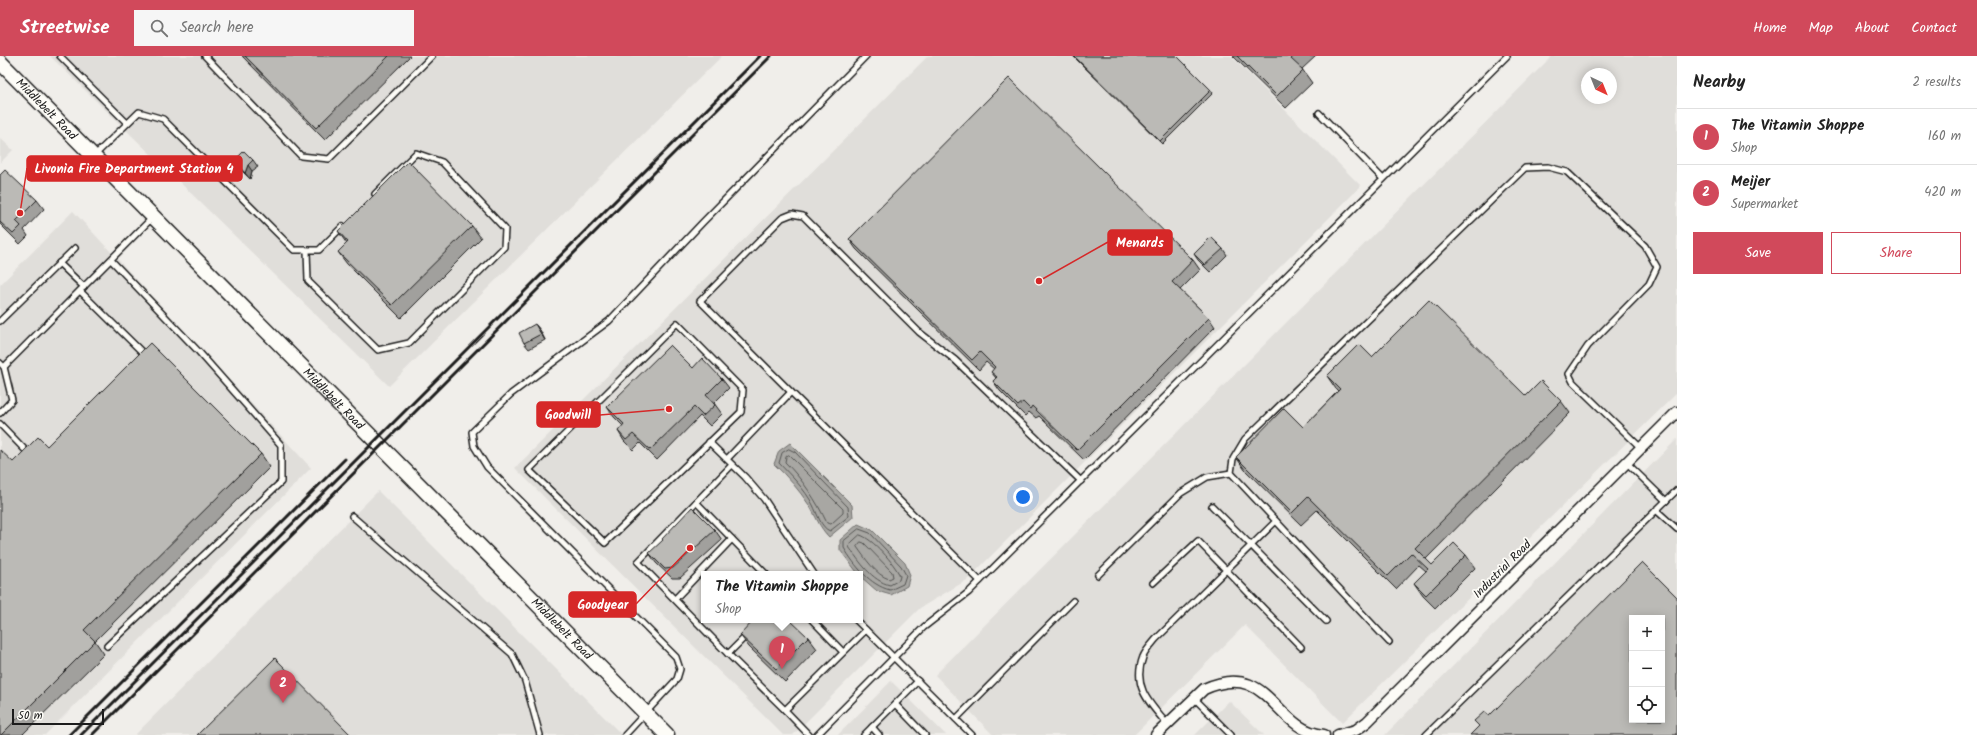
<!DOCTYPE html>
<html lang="en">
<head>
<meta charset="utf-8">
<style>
	:root { --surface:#fff; --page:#f6f6f6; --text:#222; --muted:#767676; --line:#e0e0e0; --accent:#d1495b }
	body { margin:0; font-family:Kalam,sans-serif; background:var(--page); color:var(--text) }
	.controls { position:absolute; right:12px; bottom:12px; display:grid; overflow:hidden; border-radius:0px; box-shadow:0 2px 10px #0003 }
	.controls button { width:36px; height:36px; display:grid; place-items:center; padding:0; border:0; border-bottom:1px solid var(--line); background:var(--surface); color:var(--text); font:20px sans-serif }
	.compass { position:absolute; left:1581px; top:12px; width:36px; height:36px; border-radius:50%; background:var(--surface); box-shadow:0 2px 10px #0003; rotate:137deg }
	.scale { position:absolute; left:12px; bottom:10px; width:92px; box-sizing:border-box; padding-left:4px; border:2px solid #1c1c1c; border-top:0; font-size:11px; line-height:14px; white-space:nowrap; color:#1c1c1c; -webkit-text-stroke:3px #fdfcf7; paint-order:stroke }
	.you { position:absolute; left:1023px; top:441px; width:14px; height:14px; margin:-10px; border:3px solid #fff; border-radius:50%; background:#1a73e8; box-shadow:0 0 0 6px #1a73e833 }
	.badge { display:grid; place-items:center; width:26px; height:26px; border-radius:50%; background:var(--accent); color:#fff; font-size:13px; font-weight:700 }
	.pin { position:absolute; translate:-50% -33px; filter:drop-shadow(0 1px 2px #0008) }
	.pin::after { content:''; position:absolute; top:21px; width:14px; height:12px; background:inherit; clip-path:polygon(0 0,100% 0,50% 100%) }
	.popup { position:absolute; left:701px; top:515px; width:162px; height:52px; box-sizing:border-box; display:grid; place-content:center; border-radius:0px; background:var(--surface); filter:drop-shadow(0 1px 3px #0005); font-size:13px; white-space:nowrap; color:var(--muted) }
	.popup b { font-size:15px; color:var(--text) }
	.popup::after { content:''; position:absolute; left:50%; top:100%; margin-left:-8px; border:8px solid transparent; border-top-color:var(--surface) }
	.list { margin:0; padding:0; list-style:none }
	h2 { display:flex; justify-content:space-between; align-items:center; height:52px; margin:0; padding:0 16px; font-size:17px }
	h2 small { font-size:13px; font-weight:400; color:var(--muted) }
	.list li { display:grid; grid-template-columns:26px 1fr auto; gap:12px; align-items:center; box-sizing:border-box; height:56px; padding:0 16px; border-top:1px solid var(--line) }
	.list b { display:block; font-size:15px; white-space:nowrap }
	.list p { margin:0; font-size:13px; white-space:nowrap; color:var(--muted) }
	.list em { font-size:13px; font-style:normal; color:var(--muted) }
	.actions { display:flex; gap:8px; padding:12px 16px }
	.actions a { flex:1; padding:9px 0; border:1px solid var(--accent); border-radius:0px; text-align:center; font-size:14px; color:var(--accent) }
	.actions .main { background:var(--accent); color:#fff }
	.icon { flex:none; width:22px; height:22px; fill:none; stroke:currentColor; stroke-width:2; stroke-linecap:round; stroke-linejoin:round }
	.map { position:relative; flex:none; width:1677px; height:679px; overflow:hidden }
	header { display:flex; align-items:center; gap:24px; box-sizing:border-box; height:56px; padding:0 20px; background:var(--accent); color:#fff }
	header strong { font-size:19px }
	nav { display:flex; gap:22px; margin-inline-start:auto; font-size:14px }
	.search { width:280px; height:36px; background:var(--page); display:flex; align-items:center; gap:10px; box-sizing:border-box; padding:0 14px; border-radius:0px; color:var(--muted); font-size:15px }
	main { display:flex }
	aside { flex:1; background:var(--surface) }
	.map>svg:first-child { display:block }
	.built { fill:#e0deda; fill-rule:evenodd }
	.water { fill:#a8a7a3; stroke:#706f6d }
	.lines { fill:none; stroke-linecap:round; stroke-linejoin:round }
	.shore { stroke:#545452; stroke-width:1 }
	.service-casing { stroke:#1c1c1c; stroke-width:8 }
	.minor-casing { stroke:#1c1c1c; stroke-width:13 }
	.secondary-casing { stroke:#1c1c1c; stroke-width:17 }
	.service { stroke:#fdfcf7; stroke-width:5 }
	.minor { stroke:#fdfcf7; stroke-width:10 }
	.secondary { stroke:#fdfcf7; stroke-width:14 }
	.rail { stroke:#1c1c1c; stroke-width:3 }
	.wall { fill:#a1a09d; stroke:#1c1c1c }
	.shaded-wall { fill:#83827f; stroke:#1c1c1c }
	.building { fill:#bbbab6; stroke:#1c1c1c; fill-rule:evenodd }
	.labels { text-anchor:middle; stroke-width:3.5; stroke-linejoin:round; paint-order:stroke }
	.street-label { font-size:12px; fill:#1c1c1c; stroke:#fdfcf7 }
	.leader { fill:none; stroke:#d62828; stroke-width:1.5 }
	.callout-dot { fill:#d62828; stroke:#fdfcf7; stroke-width:1.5 }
	.callout { fill:#d62828; stroke:#d62828; stroke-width:1.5 }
	.callout-label { font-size:13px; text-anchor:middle; font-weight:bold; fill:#fff }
</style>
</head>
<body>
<header>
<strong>Streetwise</strong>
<div class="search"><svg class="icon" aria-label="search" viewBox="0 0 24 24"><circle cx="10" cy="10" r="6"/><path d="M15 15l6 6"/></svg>Search here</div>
<nav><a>Home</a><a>Map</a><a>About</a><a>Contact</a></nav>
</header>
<main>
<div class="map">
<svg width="1677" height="679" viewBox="0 0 1677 679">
	<rect width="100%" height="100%" fill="#f0eeea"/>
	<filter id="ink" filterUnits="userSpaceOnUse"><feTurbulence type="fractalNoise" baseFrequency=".025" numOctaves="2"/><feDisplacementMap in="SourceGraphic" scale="8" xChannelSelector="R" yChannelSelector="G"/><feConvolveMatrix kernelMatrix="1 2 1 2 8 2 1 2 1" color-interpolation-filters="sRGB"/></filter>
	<g filter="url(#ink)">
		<g class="built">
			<path d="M50 0H722L389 330Z"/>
			<path d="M928 0H1231L1361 130 967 524 920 552 793 679H783L515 412ZM704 518H860V564H704Z"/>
			<path d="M1552 0H1677V337L1342 667 1245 569 1134 679H993L935 619ZM1587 18H1611V42H1587Z"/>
			<path d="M0 82 13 94 0 107Z"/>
			<path d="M73 155 311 412 45 679H0V229Z"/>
			<path d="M1677 383V679H1385ZM1632 562H1662V664H1632Z"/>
			<path d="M378 435 622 679H135Z"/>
			<path d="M891 625 946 679H838Z"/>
			<path d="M1229 645 1264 679H1195Z"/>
		</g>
		<g class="water">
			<path d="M790 387 852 449 853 461 829 481C819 471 816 460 809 449 799 434 787 420 774 408L779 395Z"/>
			<path d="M858 468 872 474 905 507 910 519 907 530 891 539 877 535 860 520 840 494V484Z"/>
		</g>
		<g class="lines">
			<g class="shore">
				<path d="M789 393 795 396 848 451 849 460 830 475C821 472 817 457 813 449 805 433 791 420 779 407L782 397Z"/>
				<path d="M789 399 843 453V457L831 468 827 467C816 444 803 424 785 406L786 401Z"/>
				<path d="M859 473 870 477 901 510 906 519 903 528 890 534C870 529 855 510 844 492V485Z"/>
				<path d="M860 479C872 482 895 508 900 520L899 524 890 529C872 525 859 505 849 491L850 488Z"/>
				<path d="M861 486 864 487 892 516 893 521 889 523C876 519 865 502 857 491Z"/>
			</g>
			<defs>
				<g id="service">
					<path d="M60 0 127 67"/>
					<path d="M205 0 301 100 329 103 432 0"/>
					<path d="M1319 57 1383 123"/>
					<path d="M94 100 139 56 163 63 294 194H319L343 170"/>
					<path d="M307 194 308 225 378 294 409 287 504 191 505 173 442 106 416 97 375 138"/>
					<path d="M59 207 84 231"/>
					<path d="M80 235 144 298"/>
					<path d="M0 265 75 192"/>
					<path d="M677 267 743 334 741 356 605 487 529 414Z"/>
					<path d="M0 307 4 311 153 161"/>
					<path d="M0 357 12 344 4 311"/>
					<path d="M0 368 28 397"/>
					<path d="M709 386 745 421 764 443 814 518"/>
					<path d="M727 403 791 336"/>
					<path d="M1627 407 1666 445"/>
					<path d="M696 446 766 518"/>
					<path d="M1212 450 1326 565"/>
					<path d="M1656 454 1677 473"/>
					<path d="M352 460 512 598 525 625 540 679"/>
					<path d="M1276 465 1389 586"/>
					<path d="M1098 519 1181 437 1207 421 1231 417"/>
					<path d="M980 525 700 245 782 162 792 158 803 160 919 276 955 304 1081 425"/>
					<path d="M1153 527 1198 485 1301 591"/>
					<path d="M675 543 732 483"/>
					<path d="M812 564 843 596"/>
					<path d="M856 564 972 679"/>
					<path d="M747 579 728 598 785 654"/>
					<path d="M107 590 281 426V389L199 296 111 204"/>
					<path d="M728 598 638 506 732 409"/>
					<path d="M1194 642 1231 679"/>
					<path d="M895 648 925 679"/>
					<path d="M956 663 1073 545"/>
					<path d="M1167 668C1149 647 1132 630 1143 601 1145 595 1152 588 1156 583L1276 465 1231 417 1233 403 1245 383 1525 112 1548 111 1567 116 1645 190 1657 211 1649 228 1588 290 1569 318 1573 326 1641 392"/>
					<path d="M872 671 879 679"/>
					<path d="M625 679 677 623 680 613 676 601 487 411 474 390 472 376 511 338 609 265 703 166 866 0"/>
					<path d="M809 679 785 654 866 574"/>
					<path d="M817 679 924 571 969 536 1507 0"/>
					<path d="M864 679 918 625"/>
					<path d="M1426 679 1677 434"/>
				</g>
				<g id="minor">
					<path d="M1156 679 1204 633C1270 603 1273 674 1324 679"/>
					<path d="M1338 679 1356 674 1367 666 1677 356"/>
				</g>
				<g id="secondary">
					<path id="s1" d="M0 6 667 679"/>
				</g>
			</defs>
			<use href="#service" class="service-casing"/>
			<use href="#minor" class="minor-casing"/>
			<use href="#secondary" class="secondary-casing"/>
			<use href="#service" class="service"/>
			<use href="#minor" class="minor"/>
			<use href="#secondary" class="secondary"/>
			<g class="rail">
				<path d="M69 679 345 403"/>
				<path d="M81 679 760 0"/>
				<path d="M92 679 771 0"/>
			</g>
		</g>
		<g class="wall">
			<path d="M242 0H410L325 84Z"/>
			<path d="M1073 0H1177L1211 34 1213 37 1162 88Z"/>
			<path d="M1233 0H1316L1302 13 1312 27 1286 52Z"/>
			<path d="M253 104 258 111 252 115 250 123 238 111 234 105Z"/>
			<path d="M0 119 37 144 44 153 24 174 28 180 20 188 0 168Z"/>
			<path d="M472 170 481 182 401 262 347 208 338 196 347 188 338 175Z"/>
			<path d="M849 183 1193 204 1200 214 1180 234 1209 262 1215 271 1084 404 1039 360 1036 362 1029 356 1025 360 1000 335 993 325 996 322 991 316 994 313 986 306 979 314 856 193Z"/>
			<path d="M1223 193 1227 199 1210 216 1198 204 1194 198Z"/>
			<path d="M535 268 540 274 545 284 529 293 524 287Z"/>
			<path d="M1372 301 1526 340 1561 345 1570 357 1426 503 1432 509 1466 499 1475 512 1435 552 1423 540 1414 527 1426 515 1419 509 1396 533 1317 454 1301 469 1245 414 1236 401 1303 371 1338 335 1336 333 1327 320Z"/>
			<path d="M693 312 722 323 729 332 714 347 722 358 710 370 700 360 657 404 640 387 633 394 624 385 618 375 623 370 614 361 607 351Z"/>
			<path d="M47 390 261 398 270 411 95 585 104 598 22 679H0L13 406Z"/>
			<path d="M715 474 722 484 680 522H672L656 507 649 497Z"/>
			<path d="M740 579 808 581 817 593 785 626 749 591Z"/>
		</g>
		<g class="shaded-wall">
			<path d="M248 109 252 115 250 123 245 117Z"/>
			<path d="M535 268 540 274 545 284 541 278Z"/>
		</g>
		<g class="building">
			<path d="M245 0H389L316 72Z"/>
			<path d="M1074 0H1177L1211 34 1160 85Z"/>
			<path d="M1237 0H1294L1291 3 1303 14 1277 40Z"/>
			<path d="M1009 22 1193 204 1172 226 1209 262 1077 394 1032 350 1030 353 1023 346 1018 350 993 325 997 321 991 316 995 311 980 296 972 304 849 183Z"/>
			<path d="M244 95 253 104 248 109 245 117 234 105Z"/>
			<path d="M408 105 472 170 392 249 338 196 348 186 338 175Z"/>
			<path d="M5 114 37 144 16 165 21 170 13 178 0 166V119Z"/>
			<path d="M1211 181 1223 193 1205 209 1194 198Z"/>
			<path d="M1429 244 1526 340 1541 325 1561 345 1415 492 1432 509 1454 487 1466 499 1426 539 1414 527 1428 513 1411 497 1388 520 1308 441 1292 457 1236 401 1284 352 1303 371 1340 333 1327 320 1359 288 1372 301Z"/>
			<path d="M535 268 541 278 524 287 519 277Z"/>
			<path d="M150 287 261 398 84 574 95 585 1 679H0V394L13 406 38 381 47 390Z"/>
			<path d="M670 289 693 312 702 302 722 323 706 339 715 349 703 360 694 351 650 394 633 378 626 384 618 375 624 368 607 351Z"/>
			<path d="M692 451 715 474 673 512 665 513 649 497 663 484 662 483Z"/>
			<path d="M1642 506 1677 541V679H1470L1479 670 1474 665 1484 656 1489 660ZM1632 562H1662V664H1632Z"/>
			<path d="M754 564H790L808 581 776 613 740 579Z"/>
			<path d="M275 602 351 679H197Z"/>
		</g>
	</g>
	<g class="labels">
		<g class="street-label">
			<text dy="4" stroke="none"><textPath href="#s1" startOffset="66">Middlebelt Road</textPath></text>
			<text dy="4" stroke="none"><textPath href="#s1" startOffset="474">Middlebelt Road</textPath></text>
			<text transform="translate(1502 513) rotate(-45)" y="4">Industrial Road</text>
			<text dy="4" stroke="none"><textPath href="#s1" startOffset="798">Middlebelt Road</textPath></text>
		</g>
	</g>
	<path class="leader" d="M20 157L27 112M1039 225L1108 186M669 353L600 359M690 492L636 548"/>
	<g class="callout-dot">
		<circle cx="20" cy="157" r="4"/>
		<circle cx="1039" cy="225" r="4"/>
		<circle cx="669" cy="353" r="4"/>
		<circle cx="690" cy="492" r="4"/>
	</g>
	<g class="callout">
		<rect x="27" y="100" width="215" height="25" rx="4"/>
		<rect x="1108" y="174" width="64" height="25" rx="4"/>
		<rect x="537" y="346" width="63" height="25" rx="4"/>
		<rect x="569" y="536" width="67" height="25" rx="4"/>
	</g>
	<g class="callout-label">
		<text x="134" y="117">Livonia Fire Department Station 4</text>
		<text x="1140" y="191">Menards</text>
		<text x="568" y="363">Goodwill</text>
		<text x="603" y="553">Goodyear</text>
	</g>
</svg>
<div class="controls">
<button>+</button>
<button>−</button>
<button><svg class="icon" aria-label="locate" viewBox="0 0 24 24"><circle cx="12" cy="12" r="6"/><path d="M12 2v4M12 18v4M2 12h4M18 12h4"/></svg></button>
</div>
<svg class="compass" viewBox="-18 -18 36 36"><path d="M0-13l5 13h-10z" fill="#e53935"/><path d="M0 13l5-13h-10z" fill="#767676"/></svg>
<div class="scale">50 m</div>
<div class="you"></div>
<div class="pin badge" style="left:782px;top:613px">1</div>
<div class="popup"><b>The Vitamin Shoppe</b>Shop</div>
<div class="pin badge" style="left:283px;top:647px">2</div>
</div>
<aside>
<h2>Nearby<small>2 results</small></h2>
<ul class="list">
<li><span class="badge">1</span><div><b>The Vitamin Shoppe</b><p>Shop</p></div><em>160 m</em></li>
<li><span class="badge">2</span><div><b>Meijer</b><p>Supermarket</p></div><em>420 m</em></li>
</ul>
<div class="actions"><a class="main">Save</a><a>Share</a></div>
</aside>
</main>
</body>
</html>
